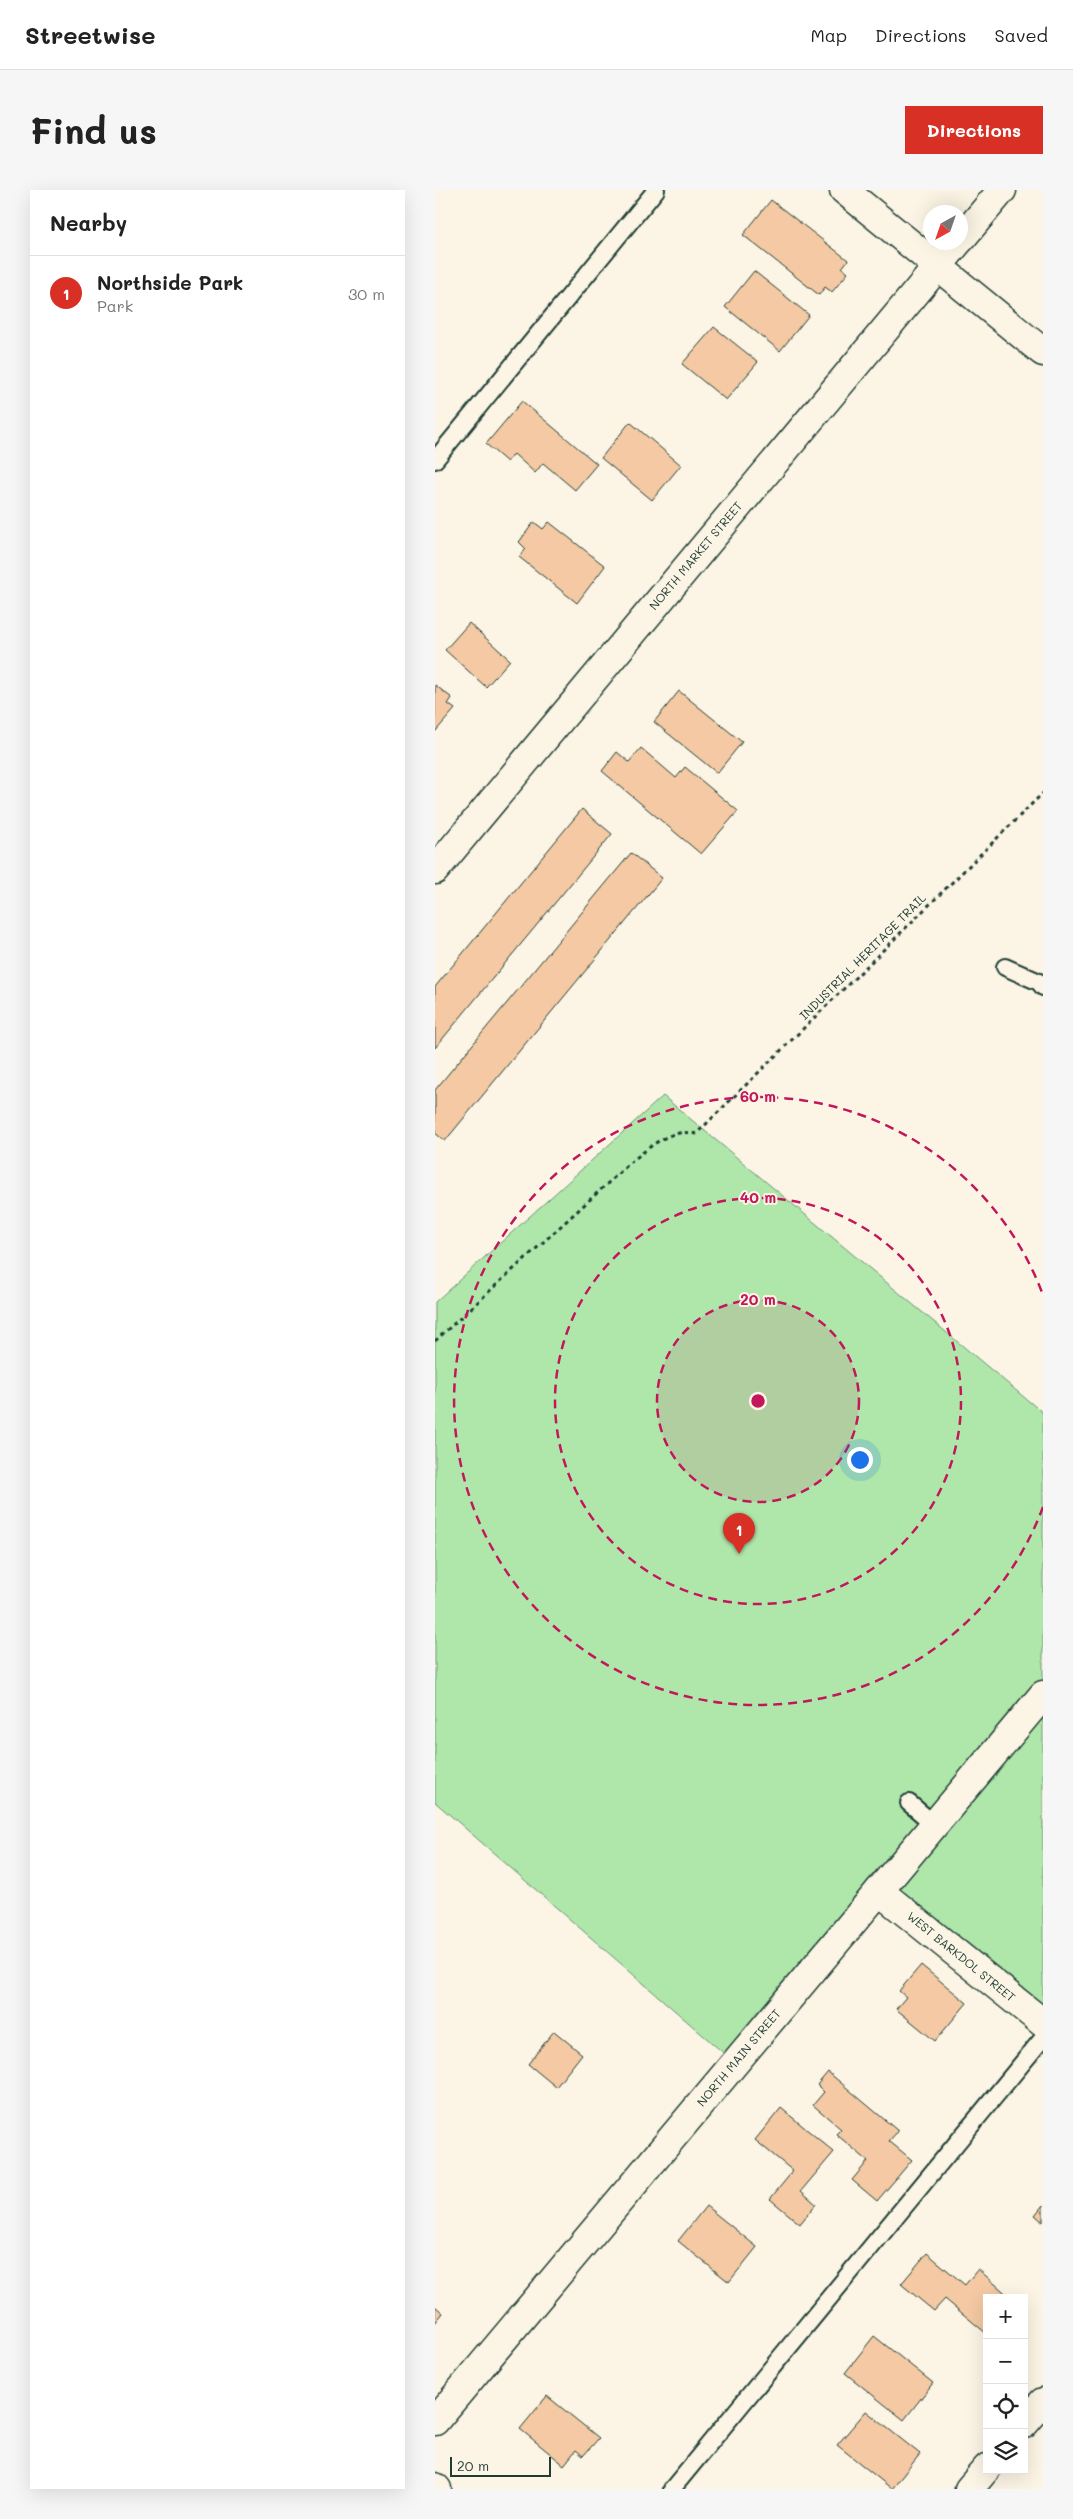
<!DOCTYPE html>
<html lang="en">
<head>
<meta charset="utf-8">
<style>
	:root { --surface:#fff; --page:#f6f6f6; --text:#222; --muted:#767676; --line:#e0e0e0; --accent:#d93025 }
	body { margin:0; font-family:Mali,sans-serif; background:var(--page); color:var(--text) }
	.controls { position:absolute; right:15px; bottom:15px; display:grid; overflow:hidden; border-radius:0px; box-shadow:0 5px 20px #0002 }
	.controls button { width:45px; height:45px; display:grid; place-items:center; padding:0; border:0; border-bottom:1px solid var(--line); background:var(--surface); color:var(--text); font:25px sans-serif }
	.compass { position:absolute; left:488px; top:15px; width:45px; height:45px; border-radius:50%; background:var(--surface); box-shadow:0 5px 20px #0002; rotate:220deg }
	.scale { position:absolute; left:15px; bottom:12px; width:101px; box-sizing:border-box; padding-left:5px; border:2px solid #1f3d34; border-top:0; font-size:14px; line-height:18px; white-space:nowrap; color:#1f3d34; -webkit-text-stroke:4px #fcf5e5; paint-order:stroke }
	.you { position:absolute; left:424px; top:1269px; width:18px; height:18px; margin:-12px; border:4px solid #fff; border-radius:50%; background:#1a73e8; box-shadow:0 0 0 8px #1a73e833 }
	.badge { display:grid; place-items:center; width:32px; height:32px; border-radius:50%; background:var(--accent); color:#fff; font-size:16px; font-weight:700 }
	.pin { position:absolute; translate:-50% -41px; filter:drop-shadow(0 1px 2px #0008) }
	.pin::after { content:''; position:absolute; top:26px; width:18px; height:15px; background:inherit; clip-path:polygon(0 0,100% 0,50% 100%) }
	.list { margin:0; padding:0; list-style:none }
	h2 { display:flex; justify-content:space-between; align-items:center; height:65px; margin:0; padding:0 20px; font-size:21px }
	h2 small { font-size:16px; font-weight:400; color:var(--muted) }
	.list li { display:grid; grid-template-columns:32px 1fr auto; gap:15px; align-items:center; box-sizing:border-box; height:75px; padding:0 20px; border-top:1px solid var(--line) }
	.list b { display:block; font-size:19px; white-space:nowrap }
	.list p { margin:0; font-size:16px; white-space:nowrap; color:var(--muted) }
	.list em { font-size:16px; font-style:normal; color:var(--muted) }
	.icon { flex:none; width:28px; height:28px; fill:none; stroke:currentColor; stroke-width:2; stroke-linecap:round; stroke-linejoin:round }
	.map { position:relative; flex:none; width:608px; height:2299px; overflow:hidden; border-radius:0px }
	header { display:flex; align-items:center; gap:30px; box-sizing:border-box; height:70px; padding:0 25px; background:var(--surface); border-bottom:1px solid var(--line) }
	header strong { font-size:24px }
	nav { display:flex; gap:28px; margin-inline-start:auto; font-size:18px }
	.intro { display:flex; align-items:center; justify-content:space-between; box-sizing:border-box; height:120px; padding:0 30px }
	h1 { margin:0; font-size:35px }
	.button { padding:12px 22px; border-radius:0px; background:var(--accent); color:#fff; font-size:18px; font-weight:700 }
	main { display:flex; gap:30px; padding:0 30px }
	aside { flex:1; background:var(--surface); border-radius:0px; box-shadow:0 5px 20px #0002 }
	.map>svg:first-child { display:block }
	.green { fill:#afe7ab; stroke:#679270 }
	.building { fill:#f4c9a3; stroke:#1f3d34 }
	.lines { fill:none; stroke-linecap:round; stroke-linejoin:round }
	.service-casing { stroke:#1f3d34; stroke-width:20 }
	.minor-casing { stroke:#1f3d34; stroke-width:31 }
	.tertiary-casing { stroke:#1f3d34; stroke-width:31 }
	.path { stroke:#1f3d34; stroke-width:3; stroke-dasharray:4 4; stroke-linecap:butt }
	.service { stroke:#fcf5e5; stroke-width:16 }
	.minor { stroke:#fcf5e5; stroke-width:28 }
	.tertiary { stroke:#fcf5e5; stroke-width:28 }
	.ring { fill:none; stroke:#c2185b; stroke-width:2.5; stroke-dasharray:9 6 }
	.labels { text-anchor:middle; stroke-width:4; stroke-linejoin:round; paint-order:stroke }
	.street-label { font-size:12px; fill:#1f3d34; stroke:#fcf5e5 }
	.centre { fill:#c2185b; stroke:#fcf5e5; stroke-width:2.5 }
	.ring-label { font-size:15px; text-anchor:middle; font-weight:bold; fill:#c2185b; stroke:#fcf5e5; stroke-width:4; stroke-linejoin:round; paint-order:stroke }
</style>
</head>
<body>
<header>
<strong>Streetwise</strong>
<nav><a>Map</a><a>Directions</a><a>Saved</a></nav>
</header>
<div class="intro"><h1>Find us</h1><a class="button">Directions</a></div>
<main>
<aside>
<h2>Nearby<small></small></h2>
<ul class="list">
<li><span class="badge">1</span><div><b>Northside Park</b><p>Park</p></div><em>30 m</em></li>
</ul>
</aside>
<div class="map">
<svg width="608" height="2299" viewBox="0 0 608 2299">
	<rect width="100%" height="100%" fill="#fcf5e5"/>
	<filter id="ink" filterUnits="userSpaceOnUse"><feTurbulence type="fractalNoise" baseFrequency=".02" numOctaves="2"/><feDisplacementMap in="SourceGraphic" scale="10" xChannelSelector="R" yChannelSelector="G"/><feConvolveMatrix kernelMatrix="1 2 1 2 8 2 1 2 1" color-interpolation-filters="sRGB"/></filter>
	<g filter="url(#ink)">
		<path class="green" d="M228 906 608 1223V1836L444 1701 300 1873 0 1612V1112Z"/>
		<g class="building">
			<path d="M336 10 413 70 407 78 413 83 397 102 390 97 384 105 308 45Z"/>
			<path d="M319 81 374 125 345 161 290 117Z"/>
			<path d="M279 137 323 172 291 210 247 174Z"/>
			<path d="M87 211 162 274 140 300 108 273 100 283 79 264 72 272 51 254Z"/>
			<path d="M195 232 246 275 217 310 166 268Z"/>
			<path d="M99 332 108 339 114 332 170 376 142 413 84 367 91 359 84 352Z"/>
			<path d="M34 433 75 470 51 497 10 460Z"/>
			<path d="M0 495 17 508 13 514 20 519 0 542Z"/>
			<path d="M244 501 307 552 282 583 219 532Z"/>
			<path d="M206 558 241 588 250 577 303 621 266 664 167 581 182 562 194 572Z"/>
			<path d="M147 619 177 644 0 858V797Z"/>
			<path d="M196 663 227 688 10 951 0 943V900Z"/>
			<path d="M486 1775 532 1813 500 1851 461 1819 471 1807 464 1801Z"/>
			<path d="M119 1841 147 1864 121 1897 93 1874Z"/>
			<path d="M393 1882 463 1941 454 1951 477 1970 442 2011 417 1990 433 1971 401 1944 406 1939 378 1915 389 1902 382 1895Z"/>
			<path d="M346 1918 399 1962 366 2001 381 2014 365 2034 335 2009 358 1981 320 1950Z"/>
			<path d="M608 2015V2032L600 2025Z"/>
			<path d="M271 2016 322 2057 294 2092 243 2051Z"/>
			<path d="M492 2063 530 2095 543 2079 576 2108H552V2144L510 2109 499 2121 466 2094Z"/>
			<path d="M0 2116 8 2123 0 2133Z"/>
			<path d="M439 2146 498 2193 469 2230 410 2183Z"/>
			<path d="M112 2206 164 2248 148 2266 141 2260 129 2275 85 2239Z"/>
			<path d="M431 2221 485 2264 457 2299 402 2255Z"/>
		</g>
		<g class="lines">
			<defs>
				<g id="service">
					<path d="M0 270 221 0"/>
					<path d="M570 777 604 792 608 797"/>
					<path d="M474 1613 500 1635"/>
					<path d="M237 2299 608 1848"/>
				</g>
				<g id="minor">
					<path d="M526 49 567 0"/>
					<path d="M0 680 523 52"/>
					<path d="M444 1701 608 1833"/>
					<path d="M0 2231 608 1505"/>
					<path d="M589 2234 608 2212"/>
					<path d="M0 2297 2 2299"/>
					<path d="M534 2299 552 2278"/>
				</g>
				<path id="tertiary" d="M409 0 608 162"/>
			</defs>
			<use href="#service" class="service-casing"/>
			<use href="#minor" class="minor-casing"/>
			<use href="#tertiary" class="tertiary-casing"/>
			<path class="path" d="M0 1151 196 972C215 957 235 937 261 944L608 603"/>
			<use href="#service" class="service"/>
			<use href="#minor" class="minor"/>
			<use href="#tertiary" class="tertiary"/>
		</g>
	</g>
	<circle cx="323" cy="1211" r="101" fill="#c2185b" fill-opacity=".12"/>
	<g class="ring">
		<circle cx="323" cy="1211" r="101"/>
		<circle cx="323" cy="1211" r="203"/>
		<path d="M608 1317A304 304 0 1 1 608 1105"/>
	</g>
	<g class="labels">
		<g class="street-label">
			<text transform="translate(261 366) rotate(-50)" y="4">NORTH MARKET STREET</text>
			<text transform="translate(428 767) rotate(-45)" y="4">INDUSTRIAL HERITAGE TRAIL</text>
			<text transform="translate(526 1767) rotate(39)" y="4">WEST BARKDOL STREET</text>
			<text transform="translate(304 1868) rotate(-50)" y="4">NORTH MAIN STREET</text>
		</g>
	</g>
	<circle cx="323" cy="1211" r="8" class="centre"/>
	<g class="ring-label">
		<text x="323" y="912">60 m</text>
		<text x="323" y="1013">40 m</text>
		<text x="323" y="1115">20 m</text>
	</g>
</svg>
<div class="controls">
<button>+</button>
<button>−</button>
<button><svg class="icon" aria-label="locate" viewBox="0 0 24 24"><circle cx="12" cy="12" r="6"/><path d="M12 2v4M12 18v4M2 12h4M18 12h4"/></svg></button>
<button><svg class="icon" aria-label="layers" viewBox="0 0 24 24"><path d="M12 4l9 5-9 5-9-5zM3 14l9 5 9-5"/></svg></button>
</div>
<svg class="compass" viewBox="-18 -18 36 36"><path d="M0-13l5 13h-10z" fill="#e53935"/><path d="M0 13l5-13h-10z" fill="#767676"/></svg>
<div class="scale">20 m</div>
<div class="you"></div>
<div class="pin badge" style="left:304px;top:1364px">1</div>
</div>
</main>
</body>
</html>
